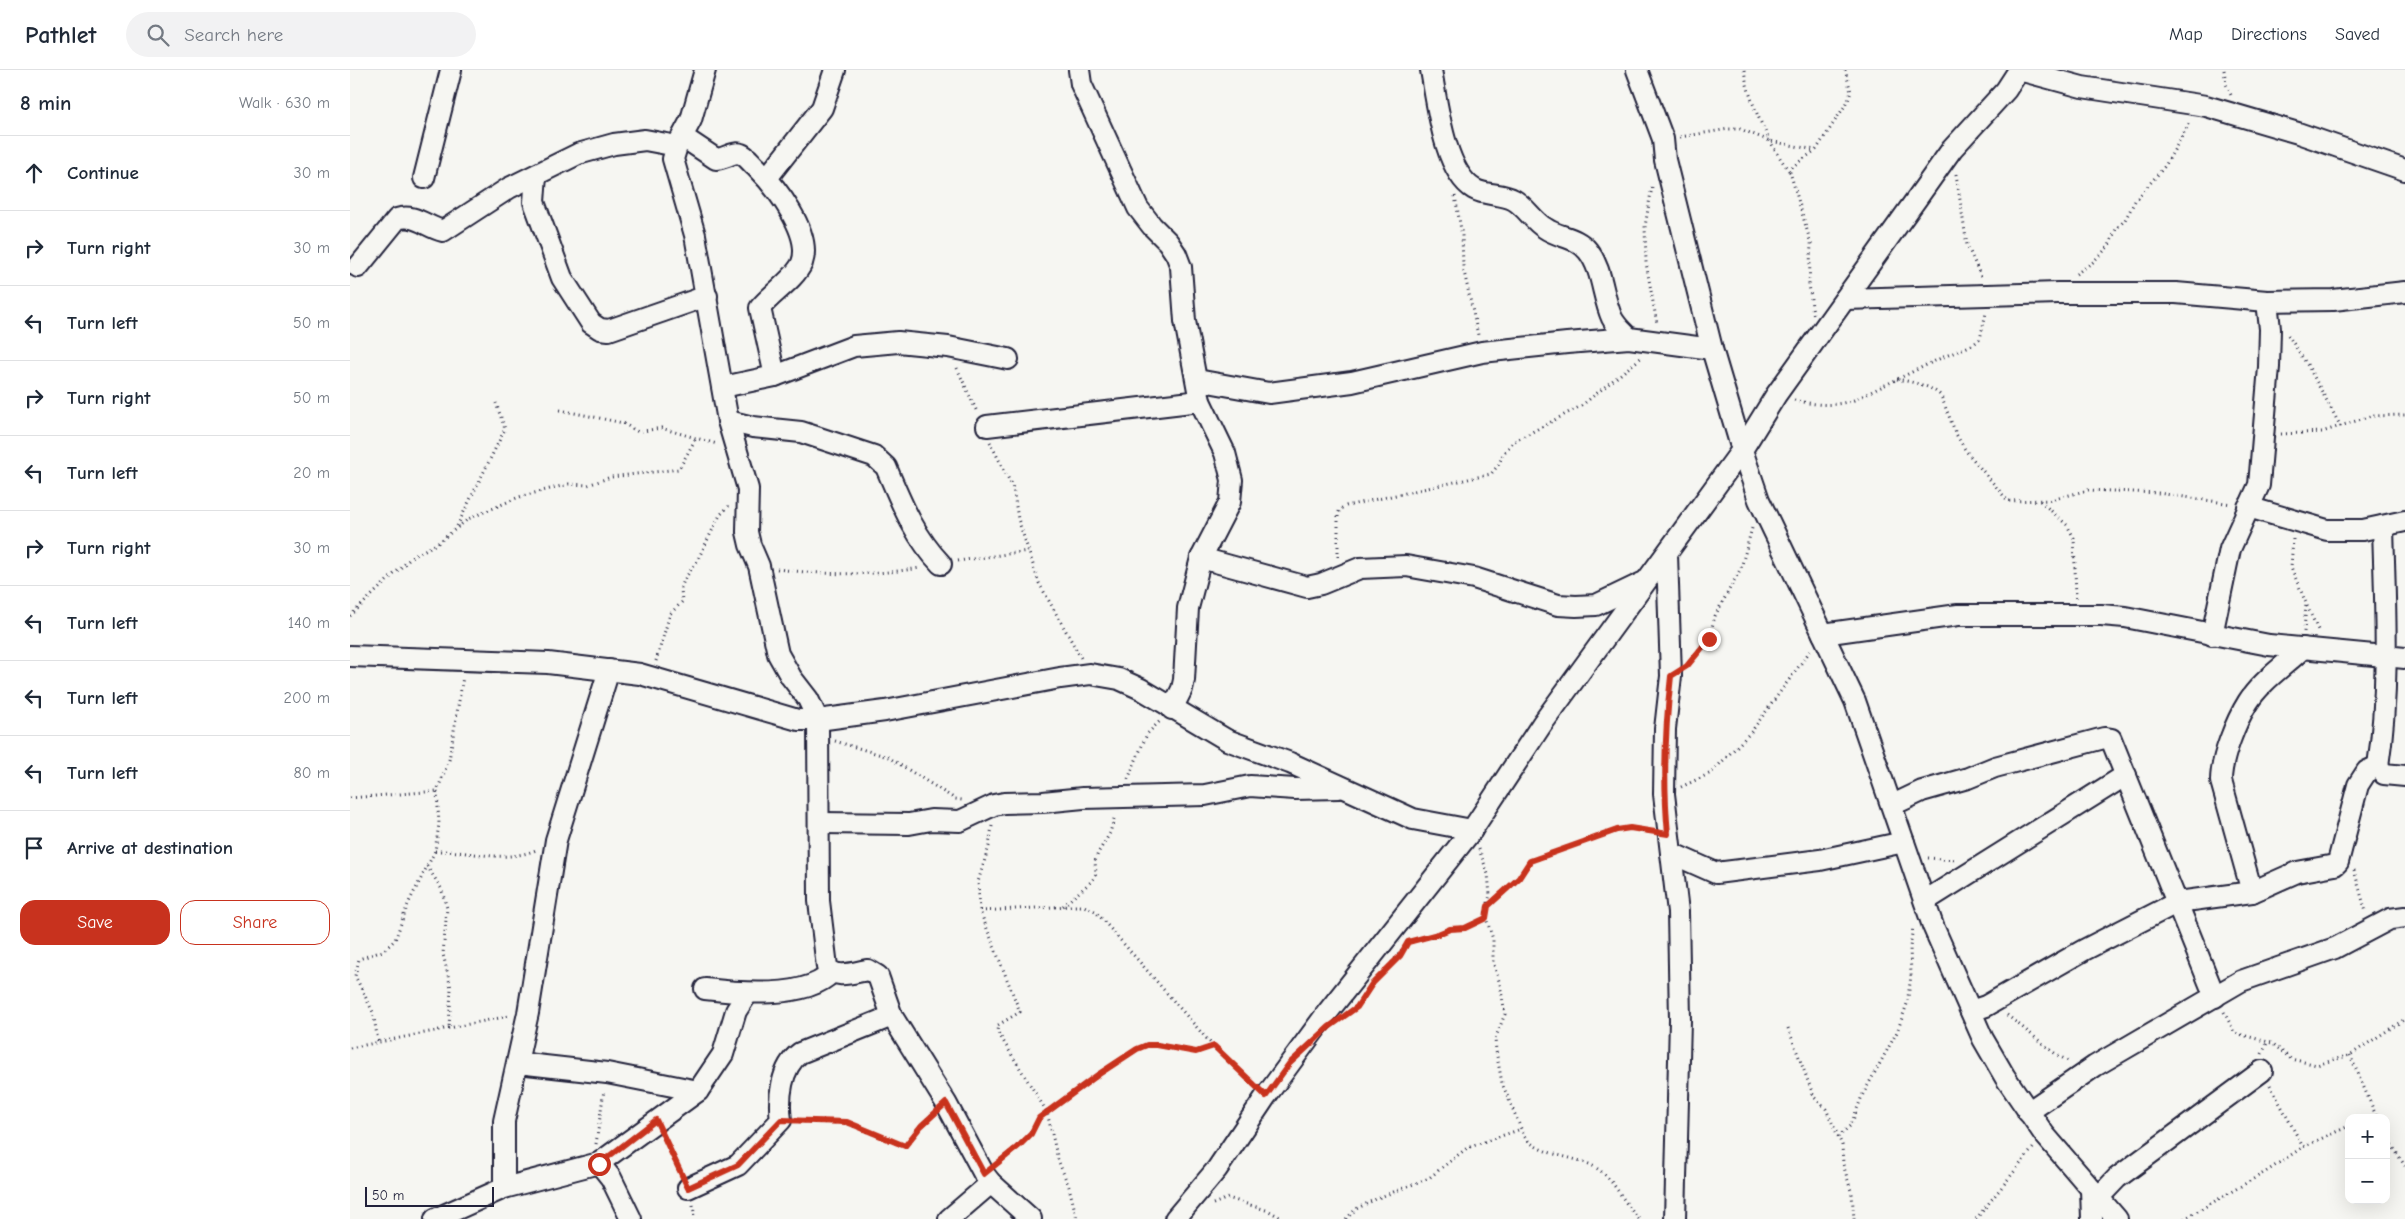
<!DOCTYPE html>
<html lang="en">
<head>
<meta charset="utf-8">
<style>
	:root { --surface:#fff; --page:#f2f2f3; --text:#1f2937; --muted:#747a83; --line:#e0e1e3; --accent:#c8321e }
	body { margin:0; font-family:"Comic Neue",sans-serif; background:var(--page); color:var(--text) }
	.controls { position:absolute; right:15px; bottom:15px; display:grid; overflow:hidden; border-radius:10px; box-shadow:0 5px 20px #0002 }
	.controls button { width:45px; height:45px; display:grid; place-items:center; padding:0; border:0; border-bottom:1px solid var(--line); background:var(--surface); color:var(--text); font:25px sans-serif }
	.scale { position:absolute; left:15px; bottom:12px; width:129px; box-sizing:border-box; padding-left:5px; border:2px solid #22223b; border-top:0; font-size:14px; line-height:18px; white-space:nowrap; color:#22223b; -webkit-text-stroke:4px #f6f6f2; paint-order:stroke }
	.stop { position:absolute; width:15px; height:15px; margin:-11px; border:4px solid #c8321e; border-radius:50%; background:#fff }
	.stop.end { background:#c8321e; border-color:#fff; box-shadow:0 1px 5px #0008 }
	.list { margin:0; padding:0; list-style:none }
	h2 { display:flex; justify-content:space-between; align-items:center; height:65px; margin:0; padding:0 20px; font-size:21px }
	h2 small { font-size:16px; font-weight:400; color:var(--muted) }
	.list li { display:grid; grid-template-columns:32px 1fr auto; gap:15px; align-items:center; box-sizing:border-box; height:75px; padding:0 20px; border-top:1px solid var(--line) }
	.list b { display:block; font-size:19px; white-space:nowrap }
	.list em { font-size:16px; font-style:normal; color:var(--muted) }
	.actions { display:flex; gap:10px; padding:15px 20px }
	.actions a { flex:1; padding:11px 0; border:1px solid var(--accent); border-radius:15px; text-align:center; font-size:18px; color:var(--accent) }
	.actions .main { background:var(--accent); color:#fff }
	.icon { flex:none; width:28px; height:28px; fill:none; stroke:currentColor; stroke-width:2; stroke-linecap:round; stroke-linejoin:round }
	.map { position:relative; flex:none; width:2055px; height:1149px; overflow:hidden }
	header { display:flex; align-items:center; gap:30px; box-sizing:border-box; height:70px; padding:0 25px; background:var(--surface); border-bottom:1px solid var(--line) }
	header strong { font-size:24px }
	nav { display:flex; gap:28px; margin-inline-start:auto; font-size:18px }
	.search { width:350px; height:45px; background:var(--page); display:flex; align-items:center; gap:12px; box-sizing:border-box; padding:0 18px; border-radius:28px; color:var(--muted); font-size:19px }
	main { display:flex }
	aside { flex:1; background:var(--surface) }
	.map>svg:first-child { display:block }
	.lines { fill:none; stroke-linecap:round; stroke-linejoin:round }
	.minor-casing { stroke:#22223b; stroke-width:24 }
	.path { stroke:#22223b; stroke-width:3; stroke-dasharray:1 4; stroke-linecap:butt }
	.minor { stroke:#f6f6f2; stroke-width:20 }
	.route { stroke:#c8321e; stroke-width:6 }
</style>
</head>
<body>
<header>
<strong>Pathlet</strong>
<div class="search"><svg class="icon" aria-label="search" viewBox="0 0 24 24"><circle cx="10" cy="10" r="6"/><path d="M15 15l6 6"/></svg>Search here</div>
<nav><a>Map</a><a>Directions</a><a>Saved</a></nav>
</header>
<main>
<aside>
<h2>8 min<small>Walk · 630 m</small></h2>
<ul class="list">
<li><svg class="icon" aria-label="ahead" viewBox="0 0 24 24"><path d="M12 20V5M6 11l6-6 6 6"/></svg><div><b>Continue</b></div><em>30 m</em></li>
<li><svg class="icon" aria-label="right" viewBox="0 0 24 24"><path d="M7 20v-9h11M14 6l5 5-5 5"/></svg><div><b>Turn right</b></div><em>30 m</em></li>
<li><svg class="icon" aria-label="left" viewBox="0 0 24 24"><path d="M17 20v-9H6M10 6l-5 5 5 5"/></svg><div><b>Turn left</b></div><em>50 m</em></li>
<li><svg class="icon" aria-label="right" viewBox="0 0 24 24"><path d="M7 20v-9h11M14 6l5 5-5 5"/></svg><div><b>Turn right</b></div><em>50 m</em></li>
<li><svg class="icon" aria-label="left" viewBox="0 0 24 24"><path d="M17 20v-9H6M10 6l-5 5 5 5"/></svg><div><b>Turn left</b></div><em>20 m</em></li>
<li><svg class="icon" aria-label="right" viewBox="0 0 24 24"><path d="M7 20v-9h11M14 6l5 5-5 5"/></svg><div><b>Turn right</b></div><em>30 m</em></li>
<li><svg class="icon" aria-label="left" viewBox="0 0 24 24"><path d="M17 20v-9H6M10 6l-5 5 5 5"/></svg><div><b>Turn left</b></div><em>140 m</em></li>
<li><svg class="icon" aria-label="left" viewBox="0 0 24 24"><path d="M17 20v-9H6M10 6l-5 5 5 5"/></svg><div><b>Turn left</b></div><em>200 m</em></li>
<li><svg class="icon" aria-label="left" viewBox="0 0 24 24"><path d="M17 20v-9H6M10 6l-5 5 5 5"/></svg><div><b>Turn left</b></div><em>80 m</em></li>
<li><svg class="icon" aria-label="arrive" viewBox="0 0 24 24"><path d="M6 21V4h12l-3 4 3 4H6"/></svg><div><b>Arrive at destination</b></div></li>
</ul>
<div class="actions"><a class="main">Save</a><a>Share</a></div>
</aside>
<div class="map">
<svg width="2055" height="1149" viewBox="0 0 2055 1149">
	<rect width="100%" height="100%" fill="#f6f6f2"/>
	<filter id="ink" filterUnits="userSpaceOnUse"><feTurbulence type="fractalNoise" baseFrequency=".02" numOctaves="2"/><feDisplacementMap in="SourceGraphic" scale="10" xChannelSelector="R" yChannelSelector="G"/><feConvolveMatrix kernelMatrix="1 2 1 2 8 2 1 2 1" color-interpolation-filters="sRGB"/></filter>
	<g filter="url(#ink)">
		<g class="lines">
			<defs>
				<g id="minor">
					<path d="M355 0 341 50 327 76 323 89 345 165 378 351 398 419 397 462 400 475 409 496 428 584 441 607 458 629 468 650 469 831 477 897C486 910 504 902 518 900L528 906 542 946 596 1033 634 1104 641 1113 681 1149"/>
					<path d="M729 0 731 14 788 138 802 156 818 172 826 184 831 197 835 251 850 331 875 383 882 410 880 432 851 488 838 538 834 610 832 619 822 639"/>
					<path d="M1081 0C1087 32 1094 101 1124 119 1136 126 1152 123 1164 130 1176 137 1183 151 1195 158 1209 168 1226 166 1238 181 1253 200 1252 226 1262 248 1266 256 1273 262 1279 268"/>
					<path d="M1287 0 1313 69 1315 90 1362 279 1392 380 1409 430 1505 631 1583 856 1633 969 1655 1007 1694 1064 1767 1149"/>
					<path d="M1669 0 1732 17 1856 36 1948 63 2055 100"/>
					<path d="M333 67 366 89C374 89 384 81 391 84 397 86 401 93 406 97 425 116 463 163 452 193 445 209 421 224 410 238L425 306"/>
					<path d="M186 105 184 132 212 208 241 253 250 259 259 260 357 226"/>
					<path d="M74 108 101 0"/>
					<path d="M417 108 472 38 485 0"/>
					<path d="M8 197 47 149C65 143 76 157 93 161L159 118 228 84 264 74 295 70 327 76"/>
					<path d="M1495 229 1708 223H1826L1917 231 1983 230 2055 222"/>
					<path d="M847 310 919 323 1002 312 1132 282 1217 273 1279 268 1362 279"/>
					<path d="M373 317 425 306 504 276 548 272 598 277 658 289"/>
					<path d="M378 351 403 357 451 362 524 386 536 397C551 432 564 466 591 494"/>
					<path d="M637 356 850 331"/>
					<path d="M1898 437 1977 460H2013L2055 451"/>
					<path d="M2033 456C2035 536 2040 616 2028 696L2034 704 2055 706"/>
					<path d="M1317 484 1321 606 1315 659 1314 724 1328 842 1330 950 1325 1149"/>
					<path d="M851 488 957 517 971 514 1010 498 1056 496 1124 508 1208 535 1226 536 1246 535 1292 513"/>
					<path d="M1473 564 1608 545H1751L1775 547 1919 575 2055 588"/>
					<path d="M1862 565 1880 479 1909 415 1919 297 1920 259 1917 231"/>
					<path d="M0 586 198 593 290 604 448 650H468L535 641 710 608 740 604 769 609 791 619 877 670 940 693 1063 749 1122 760"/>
					<path d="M1551 731 1572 721 1618 708 1645 697 1754 668 1761 669 1865 927"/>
					<path d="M470 753 559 754 581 750 610 751 644 735 654 733 693 732 733 728 855 725 900 716 945 719 989 718"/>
					<path d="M1321 783 1366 803 1470 790 1554 772"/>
					<path d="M1902 822 1871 711C1871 688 1886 651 1898 632 1911 611 1936 595 1953 578"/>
					<path d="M1575 831 1776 705"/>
					<path d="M355 919C389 923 456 929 481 903"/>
					<path d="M1621 941 1636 936 1734 880 1828 832 1902 822 1947 802 1985 795 1988 792 2008 715 2017 701 2028 696"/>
					<path d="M168 993 257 1003 348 1021"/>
					<path d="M1678 1042 1745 996 1891 911 1985 878 2040 849 2055 847"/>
					<path d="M249 1093 348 1021 373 984 386 941 397 924"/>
					<path d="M154 1118V1051L178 943 206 770 259 600"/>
					<path d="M338 1118 388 1095 431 1050C428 1028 431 997 450 983L542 946"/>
					<path d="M1741 1119 1742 1149"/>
					<path d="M1748 1128 1767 1108 1912 1001"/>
					<path d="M85 1149 154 1118 249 1093 261 1108 281 1149"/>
					<path d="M599 1149 641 1113"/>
					<path d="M825 1149 867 1099 916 1026 977 943 1122 760 1192 654 1392 380 1426 325 1570 124 1602 79 1656 20 1669 0"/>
				</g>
			</defs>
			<use href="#minor" class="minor-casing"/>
			<g class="path">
				<path d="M1394 0C1399 33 1420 76 1440 102"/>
				<path d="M1874 0 1876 14 1881 25"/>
				<path d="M1330 67 1379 59H1390L1420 71 1465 80"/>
				<path d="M1606 104 1617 175 1632 209"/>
				<path d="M1302 117 1295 156 1296 193 1307 254"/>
				<path d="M1105 126 1112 165 1113 197 1128 265"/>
				<path d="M1726 204 1743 192 1759 176 1766 159 1775 150 1785 131 1815 96 1840 52"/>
				<path d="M1463 244 1459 214 1461 174 1440 102 1443 96 1466 80 1498 31 1501 22 1495 0"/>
				<path d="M1938 265 1958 296 1991 357"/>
				<path d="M607 298 627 342"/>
				<path d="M1547 309C1561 312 1581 315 1591 326L1606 364 1616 381 1658 431 1701 430 1738 420 1808 423 1882 434"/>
				<path d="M1444 330C1465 335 1483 337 1504 330L1589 289 1624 274 1630 269 1636 243"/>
				<path d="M210 340 273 353 288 362 311 358 367 374"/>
				<path d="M1931 364 1972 362 2021 346 2055 345"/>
				<path d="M640 372 663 418 668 449 689 513 731 588"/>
				<path d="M1690 431 1717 455 1724 468 1726 528"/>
				<path d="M107 456 155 359 146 333"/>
				<path d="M1943 469 1941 497 1956 533 1954 562"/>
				<path d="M988 487V444L990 439 996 436 1141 404 1149 394 1153 384 1163 372 1231 336 1292 287"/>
				<path d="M608 491 678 481"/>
				<path d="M427 499C475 505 521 506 570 498"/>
				<path d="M1957 536 1969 562"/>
				<path d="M0 546 62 487 88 473 118 449 169 427 219 414 238 415 261 407 329 399 346 368"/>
				<path d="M306 591 320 544 332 532 331 518 334 510 347 491 370 445 379 436"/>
				<path d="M1339 593 1359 569 1365 546 1391 498 1402 458"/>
				<path d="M485 671 538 687 605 729 612 730"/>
				<path d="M778 709 797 664 811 650"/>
				<path d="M1331 717 1361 703 1401 662 1460 581"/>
				<path d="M0 728 87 721"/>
				<path d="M642 756 639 776 628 812 630 841 670 942 648 955 647 961 697 1042 708 1090 719 1117 727 1149"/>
				<path d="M1129 779 1138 804 1140 825 1135 845 1143 869V892L1150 914 1155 944 1145 969 1146 981 1152 1013 1174 1066C1189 1086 1220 1085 1241 1095 1264 1106 1272 1132 1289 1149"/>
				<path d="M85 781C121 780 151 794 186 780"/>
				<path d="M1578 788 1606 790"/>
				<path d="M77 796 91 818 97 838 93 884 101 918 99 958"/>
				<path d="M2004 800 2016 842"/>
				<path d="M713 836 742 811 746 804 745 791 748 783 760 763 765 745"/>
				<path d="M1138 836 1169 808 1180 791 1267 760 1280 758 1302 762"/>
				<path d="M630 841 721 836H734L745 841 863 976 904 1014"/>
				<path d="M1039 897 1058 872 1089 864 1100 859 1115 858 1136 848"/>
				<path d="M1874 942 1885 963 1922 973 1941 989 1967 995 2000 985 2055 949"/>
				<path d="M1657 945 1707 985 1720 992"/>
				<path d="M1438 958 1464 1027 1476 1039 1492 1075 1493 1094 1502 1124 1504 1149"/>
				<path d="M28 971 23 942 5 906 9 889 33 881 45 870 58 834 85 781 89 754 87 721 99 690 113 607"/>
				<path d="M0 978 159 946"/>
				<path d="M1912 984 1917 973"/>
				<path d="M2000 985 2027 1048"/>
				<path d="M1920 1015 1953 1077"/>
				<path d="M449 1051 497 1053 555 1076 571 1056 582 1045"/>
				<path d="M2036 1066 2055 1096"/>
				<path d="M314 1067 330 1102"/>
				<path d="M1488 1067 1501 1055 1512 1026 1547 962 1557 934 1561 906 1560 877 1563 857"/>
				<path d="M246 1074 254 1020"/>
				<path d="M648 1093 681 1064 689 1048 749 1004 787 979 797 975H807L846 982 863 976"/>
				<path d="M863 1134 878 1128 919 1141 933 1149"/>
				<path d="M343 1135 345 1149"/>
				<path d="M996 1149 1006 1139 1028 1128 1079 1108 1117 1078 1171 1059"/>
				<path d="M1626 1149 1684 1077"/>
				<path d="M1834 1149 1917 1101 1953 1077 1999 1056"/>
			</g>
			<use href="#minor" class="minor"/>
		</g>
	</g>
	<g class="lines" filter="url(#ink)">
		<path class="route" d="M249 1094 306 1050 338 1118 388 1095 431 1050 497 1052 555 1076 571 1056 596 1033 634 1104 670 1075 681 1064 689 1048 749 1004 787 979 797 975H807L846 982 864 976 916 1026 939 994 979 957 1007 937 1022 914 1050 886 1058 872 1088 864 1100 859 1115 858 1136 848 1138 836 1169 808 1180 791 1267 760 1280 758 1318 764C1313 711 1315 659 1321 606L1337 596 1359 569"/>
	</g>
</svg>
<div class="controls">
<button>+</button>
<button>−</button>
</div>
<div class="scale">50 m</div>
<div class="stop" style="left:249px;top:1094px"></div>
<div class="stop end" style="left:1359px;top:569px"></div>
</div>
</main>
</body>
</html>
